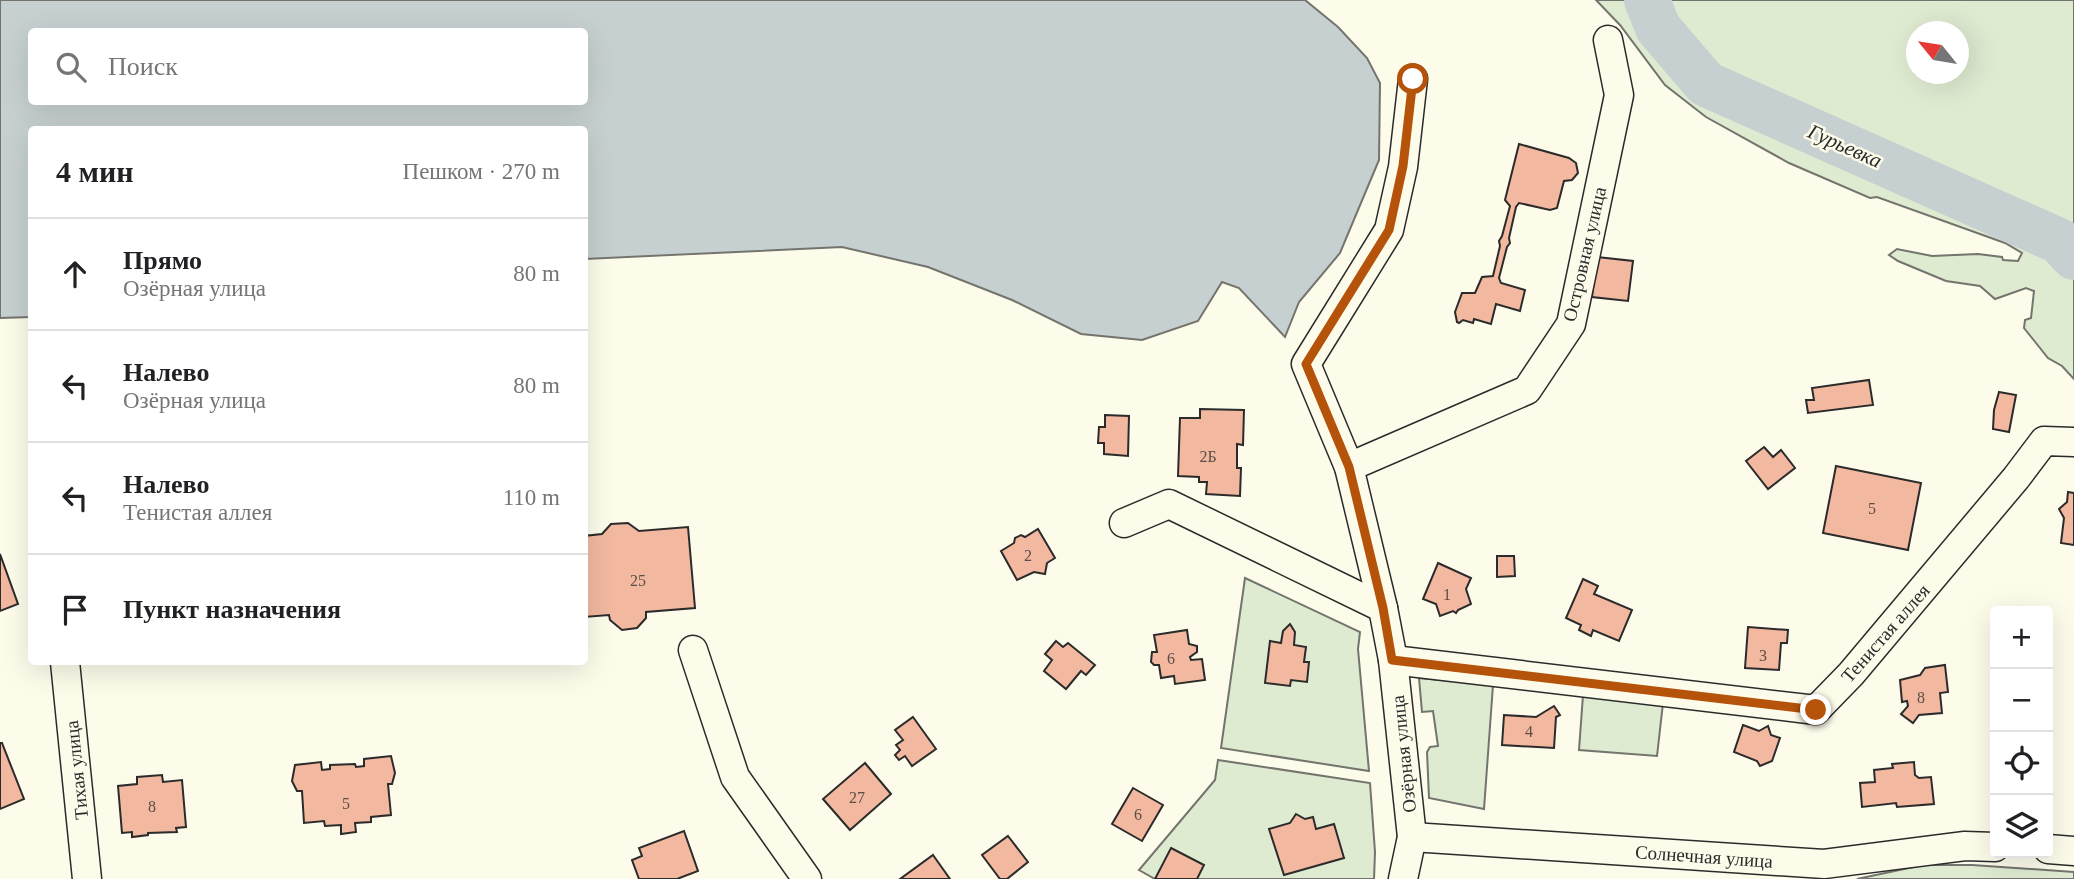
<!DOCTYPE html>
<html lang="ru">
<head>
<meta charset="utf-8">
<style>
	:root { --surface:#fff; --page:#f2f2f2; --text:#202124; --muted:#757577; --line:#e0e0e0 }
	body { margin:0; font-family:"Times New Roman",serif; background:var(--page); color:var(--text) }
	.controls { position:absolute; right:21px; bottom:21px; display:grid; overflow:hidden; border-radius:7px; box-shadow:0 7px 28px #0002 }
	.controls button { width:63px; height:63px; display:grid; place-items:center; padding:0; border:0; border-bottom:2px solid var(--line); background:var(--surface); color:var(--text); font:35px sans-serif }
	.compass { position:absolute; left:1906px; top:21px; width:63px; height:63px; border-radius:50%; background:var(--surface); box-shadow:0 7px 28px #0002; rotate:300deg }
	.stop { position:absolute; width:21px; height:21px; margin:-16px; border:5px solid #b45309; border-radius:50%; background:#fff }
	.stop.end { background:#b45309; border-color:#fff; box-shadow:0 2px 7px #0008 }
	.list { margin:0; padding:0; list-style:none }
	h2 { display:flex; justify-content:space-between; align-items:center; height:91px; margin:0; padding:0 28px; font-size:30px }
	h2 small { font-size:23px; font-weight:400; color:var(--muted) }
	.list li { display:grid; grid-template-columns:46px 1fr auto; gap:21px; align-items:center; box-sizing:border-box; height:112px; padding:0 28px; border-top:2px solid var(--line) }
	.list b { display:block; font-size:26px; white-space:nowrap }
	.list p { margin:0; font-size:23px; white-space:nowrap; color:var(--muted) }
	.list em { font-size:23px; font-style:normal; color:var(--muted) }
	.icon { flex:none; width:38px; height:38px; fill:none; stroke:currentColor; stroke-width:2; stroke-linecap:round; stroke-linejoin:round }
	.map { position:relative; flex:none; width:2074px; height:879px; overflow:hidden }
	.search { position:absolute; background:var(--surface); box-shadow:0 7px 28px #0002; left:28px; top:28px; width:560px; height:77px; display:flex; align-items:center; gap:18px; box-sizing:border-box; padding:0 24px; border-radius:7px; color:var(--muted); font-size:26px }
	.panel { position:absolute; background:var(--surface); box-shadow:0 7px 28px #0002; left:28px; top:126px; width:560px; height:539px; border-radius:7px }
	.map>svg:first-child { display:block }
	.green { fill:#deebd1; stroke:#74746e; stroke-width:2; fill-rule:evenodd }
	.water { fill:#c7d0d0; stroke:#74746e; stroke-width:2; fill-rule:evenodd }
	.lines { fill:none; stroke-linecap:round; stroke-linejoin:round }
	.river { stroke:#c7d0d0; stroke-width:46 }
	.building { fill:#f2b8a0; stroke:#2b2b2b; stroke-width:2 }
	.minor-casing { stroke:#2b2b2b; stroke-width:31 }
	.minor { stroke:#fdfbea; stroke-width:28 }
	.route { stroke:#b45309; stroke-width:9 }
	.labels { text-anchor:middle; stroke-width:5; stroke-linejoin:round; paint-order:stroke }
	.number-label { font-size:16px; fill:#5d4e48 }
	.street-label { font-size:19px; fill:#2b2b2b; stroke:#fdfbea }
	.water-label { font-size:21px; font-style:italic; fill:#2b2b2b; stroke:#fdfbea }
</style>
</head>
<body>
<div class="map">
<svg width="2074" height="879" viewBox="0 0 2074 879">
	<rect width="100%" height="100%" fill="#fdfbea"/>
	<g class="green">
		<path d="M1596 0H2074V379L2062 366 2048 358 2024 328 2025 320 2031 318 2034 291 2026 288 1995 299 1980 286 1946 281 1898 261 1889 255 1897 249 1932 256 1978 254 2002 257 2003 260 2018 261 2022 253 2005 243 1877 197 1870 198 1789 163 1706 117 1665 85 1620 25ZM1916 32H1958V74H1916Z"/>
		<path d="M1245 578 1360 632 1358 649 1369 771 1221 748Z"/>
		<path d="M1419 678 1493 685 1484 809 1429 798 1427 752 1430 747 1438 746 1433 711 1422 712Z"/>
		<path d="M1583 695 1663 703 1657 756 1579 750Z"/>
		<path d="M1218 760 1370 783 1375 852 1374 879H1155L1139 870 1215 780Z"/>
		<path d="M1923 865H1972L2074 872V879H1857Z"/>
	</g>
	<path class="water" d="M0 0H1305L1338 27 1367 58 1380 83 1379 160 1340 253 1299 302 1285 337 1239 288 1222 282 1198 321 1142 340 1081 334 1012 300 928 267 842 247 585 259 584 130H32L31 317 0 318ZM32 32H584V102H32Z"/>
	<g class="lines">
		<path class="river" d="M1647 0 1658 28 1706 84 2059 241 2074 257"/>
	</g>
	<g class="building">
		<path d="M1519 144 1569 158 1576 163 1578 173 1572 180 1564 181 1557 208 1550 210 1519 203 1516 207 1509 238 1510 243 1507 247 1499 278 1501 283 1525 290 1520 311 1496 304 1491 324 1474 319 1473 323 1463 320 1459 323 1457 322 1455 312 1462 293H1475L1482 277 1493 276 1500 246 1499 241 1502 236 1510 206 1505 200Z"/>
		<path d="M1597 257 1633 261 1628 301 1592 297Z"/>
		<path d="M1869 380 1873 405 1808 413 1806 400H1814L1812 388Z"/>
		<path d="M1999 392 2016 395 2009 432 1993 429 1994 410Z"/>
		<path d="M1200 409 1244 410 1243 445 1237 444V468H1241L1240 496 1206 494 1207 482H1199V477L1178 476 1180 418H1200Z"/>
		<path d="M1105 415 1129 416 1128 456 1104 454V443H1098L1099 427H1105Z"/>
		<path d="M1764 447 1773 457 1781 450 1795 468 1768 489 1746 461Z"/>
		<path d="M1836 466 1921 483 1908 550 1823 533Z"/>
		<path d="M2068 492 2074 493V545L2061 543 2064 518 2059 509 2067 502Z"/>
		<path d="M628 523 639 531 688 527 695 608 646 612V618L637 628 622 630 610 620 609 615 584 617V536L602 534 611 524Z"/>
		<path d="M1038 529 1055 558 1047 563 1045 574 1034 572 1017 580 1001 551 1014 543 1015 538 1021 535 1025 537Z"/>
		<path d="M0 554 18 604 0 611Z"/>
		<path d="M1497 556H1514L1515 576 1497 577Z"/>
		<path d="M1438 563 1471 578 1466 589 1471 604 1458 610 1456 613 1453 611 1440 616 1436 604 1423 599Z"/>
		<path d="M1583 579 1598 586 1594 594 1632 610 1619 641 1593 630 1591 636 1579 630 1581 625 1566 618Z"/>
		<path d="M1290 624 1295 632 1294 645 1306 647 1304 662H1309L1307 682 1291 680 1290 686 1265 683 1270 641 1281 643 1283 631Z"/>
		<path d="M1748 627 1788 630 1787 643H1781L1779 670 1745 668Z"/>
		<path d="M1187 630 1189 644 1197 646V652L1190 657 1191 660 1202 659 1205 680 1175 684 1174 676 1161 678 1159 665H1154L1151 662 1152 652H1157L1154 635Z"/>
		<path d="M1056 641 1063 647 1068 643 1095 665 1086 675 1081 671 1066 689 1044 671 1052 660 1045 654Z"/>
		<path d="M1945 665 1948 692 1940 693 1942 713 1919 715 1913 723 1901 714 1908 706 1907 701 1902 702 1900 680 1920 675 1925 668Z"/>
		<path d="M1554 706 1560 715 1556 717 1554 748 1502 745 1504 715 1536 717Z"/>
		<path d="M913 717 936 749 912 766 905 756 899 760 895 755 900 750 896 745 903 740 895 730Z"/>
		<path d="M1743 725 1759 731 1768 726 1771 735 1780 738 1772 761 1760 766 1757 761 1734 752Z"/>
		<path d="M0 743H2L24 799 0 809Z"/>
		<path d="M391 756 395 773 392 784H388L391 815 371 817V822L355 823 356 832 341 834V825L325 826 324 821 304 823 302 791H297L292 781 295 765 321 762 322 770 330 769V765L355 764 356 767 364 766V759Z"/>
		<path d="M1914 762 1915 775 1919 778 1931 777 1934 804 1897 807 1896 803 1862 807 1860 783 1875 782 1874 770 1893 768 1892 764Z"/>
		<path d="M865 763 891 794 850 830 823 799Z"/>
		<path d="M162 775 163 782 182 780 186 827 176 828 177 832 148 833V835L132 837V832L122 833 118 786 137 784V777Z"/>
		<path d="M1133 788 1163 805 1142 841 1112 824Z"/>
		<path d="M1296 814 1305 819 1313 817 1316 829 1334 824 1344 858 1284 875 1269 829 1290 823Z"/>
		<path d="M684 831 698 871 677 879H639L632 860 642 856 639 848Z"/>
		<path d="M1008 836 1028 862 1007 879H1000L982 855Z"/>
		<path d="M1171 848 1204 865 1197 879H1155Z"/>
		<path d="M933 855 950 879H900Z"/>
	</g>
	<g class="lines">
		<defs>
			<g id="minor">
				<path d="M1349 467 1527 390 1571 324 1619 95 1608 40"/>
				<path d="M1124 523 1169 504 1383 608"/>
				<path d="M693 650 735 777 807 879"/>
				<path d="M1393 660 1816 710 1851 674 2016 478 2044 441 2074 442"/>
				<path d="M65 662 87 879"/>
				<path d="M1412 837 1824 864 1965 846 1995 847"/>
				<path d="M2048 849 2074 851"/>
				<path d="M1403 879 1412 837 1393 660 1383 608 1349 467 1306 364 1389 230 1403 167 1413 79"/>
			</g>
		</defs>
		<use href="#minor" class="minor-casing"/>
		<use href="#minor" class="minor"/>
	</g>
	<g class="lines">
		<path class="route" d="M1413 79 1403 166 1389 230 1306 364 1349 467 1383 608 1392 660 1816 710"/>
	</g>
	<g class="labels">
		<g class="number-label">
			<text x="1208" y="462">2Б</text>
			<text x="1872" y="514">5</text>
			<text x="1028" y="561">2</text>
			<text x="638" y="586">25</text>
			<text x="1447" y="600">1</text>
			<text x="1763" y="661">3</text>
			<text x="1171" y="664">6</text>
			<text x="1921" y="703">8</text>
			<text x="1529" y="737">4</text>
			<text x="857" y="803">27</text>
			<text x="346" y="809">5</text>
			<text x="152" y="812">8</text>
			<text x="1138" y="820">6</text>
		</g>
		<g class="street-label">
			<text transform="translate(1584 254) rotate(-77)" y="7">Островная улица</text>
			<text transform="translate(1885 633) rotate(-49)" y="7">Тенистая аллея</text>
			<text transform="translate(1403 754) rotate(-96)" y="7">Озёрная улица</text>
			<text transform="translate(76 770) rotate(-96)" y="7">Тихая улица</text>
			<text transform="translate(1704 856) rotate(4)" y="7">Солнечная улица</text>
		</g>
		<g class="water-label">
			<text transform="translate(1845 146) rotate(24)" y="7">Гурьевка</text>
		</g>
	</g>
</svg>
<div class="controls">
<button>+</button>
<button>−</button>
<button><svg class="icon" aria-label="locate" viewBox="0 0 24 24"><circle cx="12" cy="12" r="6"/><path d="M12 2v4M12 18v4M2 12h4M18 12h4"/></svg></button>
<button><svg class="icon" aria-label="layers" viewBox="0 0 24 24"><path d="M12 4l9 5-9 5-9-5zM3 14l9 5 9-5"/></svg></button>
</div>
<svg class="compass" viewBox="-18 -18 36 36"><path d="M0-13l5 13h-10z" fill="#e53935"/><path d="M0 13l5-13h-10z" fill="#757577"/></svg>
<div class="stop" style="left:1413px;top:79px"></div>
<div class="stop end" style="left:1816px;top:710px"></div>
<div class="search"><svg class="icon" aria-label="search" viewBox="0 0 24 24"><circle cx="10" cy="10" r="6"/><path d="M15 15l6 6"/></svg>Поиск</div>
<section class="panel">
<h2>4 мин<small>Пешком · 270 m</small></h2>
<ul class="list">
<li><svg class="icon" aria-label="ahead" viewBox="0 0 24 24"><path d="M12 20V5M6 11l6-6 6 6"/></svg><div><b>Прямо</b><p>Озёрная улица</p></div><em>80 m</em></li>
<li><svg class="icon" aria-label="left" viewBox="0 0 24 24"><path d="M17 20v-9H6M10 6l-5 5 5 5"/></svg><div><b>Налево</b><p>Озёрная улица</p></div><em>80 m</em></li>
<li><svg class="icon" aria-label="left" viewBox="0 0 24 24"><path d="M17 20v-9H6M10 6l-5 5 5 5"/></svg><div><b>Налево</b><p>Тенистая аллея</p></div><em>110 m</em></li>
<li><svg class="icon" aria-label="arrive" viewBox="0 0 24 24"><path d="M6 21V4h12l-3 4 3 4H6"/></svg><div><b>Пункт назначения</b></div></li>
</ul>
</section>
</div>
</body>
</html>
